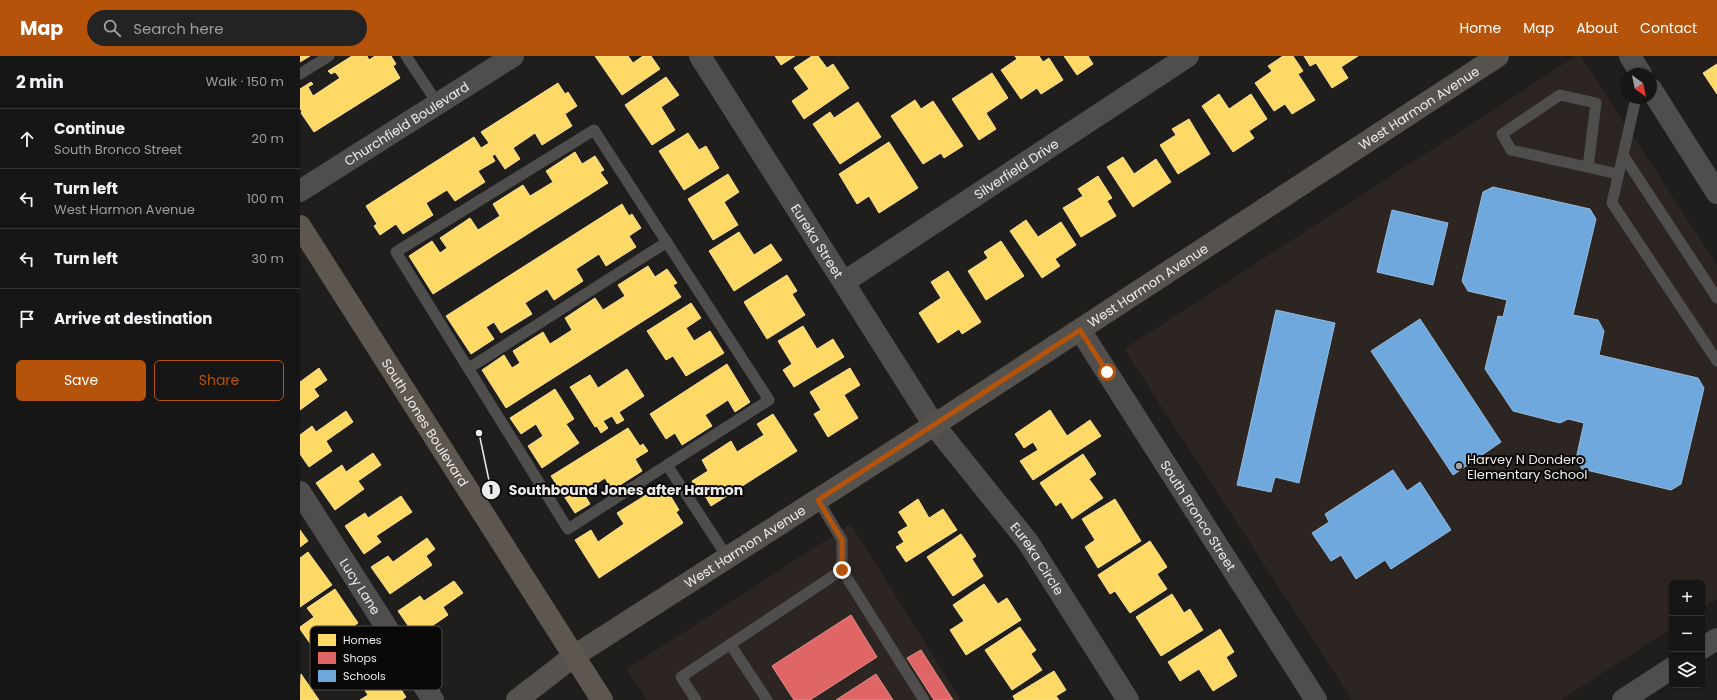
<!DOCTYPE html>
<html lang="en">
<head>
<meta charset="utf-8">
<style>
	:root { --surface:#171616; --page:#242323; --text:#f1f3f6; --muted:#9e9fa1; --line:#363535; --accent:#b45309 }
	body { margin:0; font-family:Poppins,sans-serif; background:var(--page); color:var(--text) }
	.controls { position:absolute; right:12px; bottom:12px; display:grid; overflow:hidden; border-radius:6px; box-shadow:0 1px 3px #0004 }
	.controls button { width:36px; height:36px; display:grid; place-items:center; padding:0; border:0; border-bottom:1px solid var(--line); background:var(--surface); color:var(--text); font:20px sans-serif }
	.compass { position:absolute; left:1321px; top:12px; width:36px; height:36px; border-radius:50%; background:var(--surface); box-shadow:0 1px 3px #0004; rotate:147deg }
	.stop { position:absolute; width:12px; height:12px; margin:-9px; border:3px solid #b45309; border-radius:50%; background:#fff }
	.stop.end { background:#b45309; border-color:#fff; box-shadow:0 1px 4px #0008 }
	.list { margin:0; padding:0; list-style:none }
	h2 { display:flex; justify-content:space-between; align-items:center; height:52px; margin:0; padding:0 16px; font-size:17px }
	h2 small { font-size:13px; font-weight:400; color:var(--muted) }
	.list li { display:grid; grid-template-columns:26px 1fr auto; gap:12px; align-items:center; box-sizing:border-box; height:60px; padding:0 16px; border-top:1px solid var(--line) }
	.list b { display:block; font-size:15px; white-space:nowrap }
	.list p { margin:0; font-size:13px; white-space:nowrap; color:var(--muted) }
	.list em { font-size:13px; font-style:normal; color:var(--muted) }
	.actions { display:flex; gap:8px; padding:12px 16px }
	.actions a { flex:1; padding:9px 0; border:1px solid var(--accent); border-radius:6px; text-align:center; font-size:14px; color:var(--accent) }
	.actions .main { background:var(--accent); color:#fff }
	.icon { flex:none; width:22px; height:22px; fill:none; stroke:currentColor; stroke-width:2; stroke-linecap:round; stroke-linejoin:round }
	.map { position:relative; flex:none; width:1417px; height:644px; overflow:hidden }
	header { display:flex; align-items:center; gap:24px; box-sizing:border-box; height:56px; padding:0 20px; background:var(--accent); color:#fff }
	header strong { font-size:19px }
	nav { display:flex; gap:22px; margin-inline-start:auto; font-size:14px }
	.search { width:280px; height:36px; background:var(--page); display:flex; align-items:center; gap:10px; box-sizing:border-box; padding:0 14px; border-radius:22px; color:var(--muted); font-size:15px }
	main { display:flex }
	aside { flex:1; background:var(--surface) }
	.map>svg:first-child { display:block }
	.built { fill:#2c2521 }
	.homes { fill:#ffd966; stroke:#fadf8e }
	.shops { fill:#e06666; stroke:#e48e8e }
	.schools { fill:#6fa8dc; stroke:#95bce0 }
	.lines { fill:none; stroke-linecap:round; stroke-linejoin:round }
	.service { stroke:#4f4e4d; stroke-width:11 }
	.minor { stroke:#4f4e4d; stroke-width:22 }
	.secondary { stroke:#56534f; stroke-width:22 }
	.primary { stroke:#5e5750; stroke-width:22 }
	.route { stroke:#b45309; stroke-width:5 }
	.poi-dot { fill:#a6a4a3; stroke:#090807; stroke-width:1.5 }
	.labels { text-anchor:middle; stroke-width:4; stroke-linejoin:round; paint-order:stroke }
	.street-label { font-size:13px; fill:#eeeceb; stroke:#090807 }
	.poi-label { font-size:13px; fill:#eeeceb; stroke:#090807; text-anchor:start }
	.key { fill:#090807; stroke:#4e4c4b; stroke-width:1 }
	.key-label { font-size:11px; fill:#eeeceb }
	.leader { fill:none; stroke:#eeeceb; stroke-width:1.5 }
	.callout-dot { fill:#eeeceb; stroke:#090807; stroke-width:1.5 }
	.mark-label { font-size:12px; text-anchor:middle; font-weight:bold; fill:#111 }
	.callout-label { font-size:14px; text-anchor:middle; font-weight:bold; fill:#eeeceb; stroke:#090807; stroke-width:4; stroke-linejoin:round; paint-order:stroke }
</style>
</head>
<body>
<header>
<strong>Map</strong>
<div class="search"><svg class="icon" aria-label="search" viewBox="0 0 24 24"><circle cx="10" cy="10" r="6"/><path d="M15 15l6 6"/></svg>Search here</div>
<nav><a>Home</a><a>Map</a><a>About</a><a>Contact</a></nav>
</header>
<main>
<aside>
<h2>2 min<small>Walk · 150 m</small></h2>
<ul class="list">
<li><svg class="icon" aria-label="ahead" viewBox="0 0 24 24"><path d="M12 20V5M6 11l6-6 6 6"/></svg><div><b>Continue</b><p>South Bronco Street</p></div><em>20 m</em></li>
<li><svg class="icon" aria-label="left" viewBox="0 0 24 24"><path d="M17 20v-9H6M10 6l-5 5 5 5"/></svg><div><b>Turn left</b><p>West Harmon Avenue</p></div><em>100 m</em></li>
<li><svg class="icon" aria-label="left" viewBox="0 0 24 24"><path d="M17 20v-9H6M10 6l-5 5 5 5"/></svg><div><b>Turn left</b></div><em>30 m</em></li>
<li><svg class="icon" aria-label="arrive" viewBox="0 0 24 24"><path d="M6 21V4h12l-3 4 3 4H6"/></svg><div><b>Arrive at destination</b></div></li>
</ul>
<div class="actions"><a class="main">Save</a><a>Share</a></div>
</aside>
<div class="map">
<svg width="1417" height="644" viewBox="0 0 1417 644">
	<rect width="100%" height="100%" fill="#1f1e1d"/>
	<g class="built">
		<path d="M1276 0H1281L1417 209V543L1402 552V527H1372V572L1261 644H1052L824 293Z"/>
		<path d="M551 468 661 644H347L327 613Z"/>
	</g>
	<g class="homes">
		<path d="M0 0H10L0 6Z"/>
		<path d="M52 0H67L69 4 75 0H91L96 8 93 10 100 22 14 76 1 57 2 56 0 52V33L11 26 13 28 8 31 13 40 40 22 35 16 31 18 28 15Z"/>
		<path d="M295 0H328L333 7 343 0H351L360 13 322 39Z"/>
		<path d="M475 0H495L481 9Z"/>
		<path d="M512 0H518L527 12 533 8 549 32 504 63 492 45 509 33 494 12Z"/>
		<path d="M715 0H739L743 6 749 2 763 24 741 38 737 32 721 43 701 14 717 3Z"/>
		<path d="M764 0H788L793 8 777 19Z"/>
		<path d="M983 0H993L1003 15 998 18 1015 44 992 58 985 48 974 55 955 27 972 15 968 10Z"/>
		<path d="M1004 0H1058L1041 11 1048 22 1032 32 1016 7 1010 10Z"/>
		<path d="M1417 8V38L1403 17Z"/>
		<path d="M692 17 708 42 686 57 696 73 679 84 652 43Z"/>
		<path d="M366 21 379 39 361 51 375 74 352 89 325 49Z"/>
		<path d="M258 27 265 38 268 36 277 50 265 58 272 70 242 89 235 77 213 92 220 103 205 113 195 98 192 100 195 105 178 115 185 126 155 145 147 134 126 147 133 159 103 178 96 168 80 179 74 170 77 168 66 150 174 81 181 92 189 87 181 76Z"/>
		<path d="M919 38 929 53 951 38 967 63 949 75 954 82 933 96 902 50Z"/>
		<path d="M615 44 621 53 633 45 663 90 644 102 641 97 623 108 591 60Z"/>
		<path d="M558 46 581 81 540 108 513 68 530 56 534 62Z"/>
		<path d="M889 63 910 98 878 118 860 89 876 79 872 73Z"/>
		<path d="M388 77 399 94 406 90 419 112 384 134 359 95Z"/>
		<path d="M589 86 618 132 579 157 569 140 557 148 539 118Z"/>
		<path d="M275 96 282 108 295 100 304 114 300 116 308 127 133 238 109 200 132 185 140 197 147 192 140 182 170 162 178 174 200 160 193 148 223 129 230 140 253 126 246 115Z"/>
		<path d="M823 101 834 118 856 103 871 126 833 151 807 111Z"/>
		<path d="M428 118 439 136 424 146 438 169 413 184 388 143Z"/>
		<path d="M798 120 812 142 807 145 816 160 781 181 763 152 783 140 778 133Z"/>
		<path d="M322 148 329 160 332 158 341 172 329 180 336 191 306 210 299 198 276 213 283 225 254 244 247 233 225 247 232 258 201 277 194 266 186 271 194 283 171 298 146 260Z"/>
		<path d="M726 164 738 181 761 166 776 189 755 203 760 210 742 222 710 175Z"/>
		<path d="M439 176 454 199 471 188 482 204 434 235 409 195Z"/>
		<path d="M701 185 724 220 686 244 668 215 688 202 684 196Z"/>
		<path d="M348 210 355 221 367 213 377 227 373 229 381 241 206 352 182 314 204 299 212 312 220 307 213 295 243 276 250 288 272 274 265 262 295 242 303 254 325 240 318 229Z"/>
		<path d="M648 215 681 266 662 278 659 273 638 287 619 257 641 242 631 226Z"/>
		<path d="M487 219 497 235 492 238 505 259 467 283 444 246Z"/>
		<path d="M391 247 401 262 386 272 394 285 410 275 424 297 386 320 373 300 366 304 347 275Z"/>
		<path d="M503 270 517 293 533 283 544 301 494 331 483 314 492 308 478 285Z"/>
		<path d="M427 308 450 346 435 356 428 344 405 359 412 370 382 389 375 377 366 383 350 358Z"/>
		<path d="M19 312 27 324 14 333 19 340 0 354V326Z"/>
		<path d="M550 312 560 329 544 339 558 362 528 381 514 358 521 354 510 336Z"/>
		<path d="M327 313 344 340 319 356 324 364 317 368 312 360 303 365 308 372 301 377 297 370 295 371 270 331 290 319 298 332Z"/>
		<path d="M255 333 274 363 266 368 279 387 242 412 228 390 243 380 236 368 221 378 210 362Z"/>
		<path d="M750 354 767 380 790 364 801 380 733 424 720 405 738 394 733 386 724 392 715 378Z"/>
		<path d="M46 355 53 366 26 385 32 395 9 411 0 398V379L12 370 16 376Z"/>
		<path d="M473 358 497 395 411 450 404 438 402 440 392 425 408 415 402 404 431 385 437 396 464 379 457 368Z"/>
		<path d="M328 372 340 390 343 388 348 395 335 403 342 415 312 434 305 422 283 436 290 448 275 457 251 420Z"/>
		<path d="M73 397 81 409 58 425 64 433 35 454 16 427 42 409 46 416Z"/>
		<path d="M783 398 796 418 789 423 803 442 772 463 761 446 756 450 740 427Z"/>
		<path d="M360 430 367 441 370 439 379 454 376 456 383 467 299 522 275 484 291 474 298 486 324 468 317 457 346 439 348 441 352 439 350 436Z"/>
		<path d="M101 440 112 456 76 480 81 486 64 498 45 470 65 457 68 462Z"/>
		<path d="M618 443 629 462 643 453 657 474 606 506 596 491 604 486 598 476 608 470 599 456Z"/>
		<path d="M815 443 841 485 798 512 785 491 795 484 782 463Z"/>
		<path d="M0 474 8 485 0 491Z"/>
		<path d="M661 478 676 500 672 503 683 520 653 540 627 501Z"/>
		<path d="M127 482 135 493 126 500 132 509 90 538 71 511 88 500 93 506Z"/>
		<path d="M850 485 867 511 857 518 867 533 830 557 815 535 810 538 798 519Z"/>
		<path d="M8 496 32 529 0 551V502Z"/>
		<path d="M154 525 163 537 143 551 148 559 116 581 98 555 120 540 124 545Z"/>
		<path d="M684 528 698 548 707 542 721 564 666 599 650 574 664 565 653 549Z"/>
		<path d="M35 533 58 567 30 587 26 581 12 590 0 573V571L14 561 7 552Z"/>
		<path d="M872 538 884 557 890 553 903 574 861 600 836 561Z"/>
		<path d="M720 571 736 594 731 598 742 614 712 634 685 594Z"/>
		<path d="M920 573 934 596 926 601 937 620 913 635 899 613 880 625 868 606Z"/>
		<path d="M88 614 106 641 102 644H60L68 639 63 631Z"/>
		<path d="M754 615 766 634 756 640 759 644H715L713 640Z"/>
		<path d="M1 618 19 644H0Z"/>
	</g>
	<g class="shops">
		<path d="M551 559 577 601 510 644H494L472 610Z"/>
		<path d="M621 594 653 644H634L607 602Z"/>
		<path d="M576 618 593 644H536Z"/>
	</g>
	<g class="schools">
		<path d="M1193 131 1290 153 1296 163 1273 259 1298 264 1304 275 1299 299 1398 322 1404 332 1381 428 1371 434 1282 413 1276 403 1284 367 1268 363 1260 367 1213 355 1185 313 1198 260 1203 261 1207 244 1168 235 1162 225 1183 136Z"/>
		<path d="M1092 154 1148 167 1133 229 1077 216Z"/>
		<path d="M976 254 1035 267 999 427 975 421 971 436 937 429Z"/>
		<path d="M1120 263 1201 386 1153 419 1071 295Z"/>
		<path d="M1093 414 1107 435 1120 426 1151 474 1091 513 1085 504 1056 523 1041 499 1031 505 1012 477 1029 466 1025 458Z"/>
	</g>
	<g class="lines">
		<g class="service">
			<path d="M106 0 138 48"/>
			<path d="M0 18 29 0"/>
			<path d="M1336 42 1312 147 1417 305"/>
			<path d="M1323 99 1417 242"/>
			<path d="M1288 111 1296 47 1260 39 1202 78 1211 94 1318 118"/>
			<path d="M169 312 367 186"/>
			<path d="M367 409 268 473 96 196 294 74 469 344 367 409 428 502"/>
			<path d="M518 444 542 484V514"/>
			<path d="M430 588 467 644"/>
			<path d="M396 644 381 621 542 514 624 644"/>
		</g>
		<g class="minor">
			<path id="s1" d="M400 0 634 369 728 486 828 644"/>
			<path d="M1330 0 1341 18"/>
			<path d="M1351 33 1417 137"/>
			<path id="s2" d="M0 135 213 0"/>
			<path id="s3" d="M544 226 888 0"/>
			<path id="s4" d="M780 274 1016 644"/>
			<path id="s5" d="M0 436 133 644"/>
			<path d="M1402 592 1417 583"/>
			<path d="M1323 644 1372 612"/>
		</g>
		<path class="secondary" id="s6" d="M217 644 274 600 634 369 1198 0"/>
		<path class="primary" id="s7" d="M0 170 302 644"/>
	</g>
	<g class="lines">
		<path class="route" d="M542 514V484L518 444 780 274 807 316"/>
	</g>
	<circle class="poi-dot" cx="1159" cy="410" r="4"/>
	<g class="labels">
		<g class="street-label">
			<text dy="5" stroke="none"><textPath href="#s6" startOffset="1079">West Harmon Avenue</textPath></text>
			<text dy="5" stroke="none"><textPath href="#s2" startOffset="126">Churchfield Boulevard</textPath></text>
			<text dy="5" stroke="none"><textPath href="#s3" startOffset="206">Silverfield Drive</textPath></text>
			<text dy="5" stroke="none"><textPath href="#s1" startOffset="219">Eureka Street</textPath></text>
			<text dy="5" stroke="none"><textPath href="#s6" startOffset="755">West Harmon Avenue</textPath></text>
			<text dy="5" stroke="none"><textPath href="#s7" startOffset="233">South Jones Boulevard</textPath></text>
			<text dy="5" stroke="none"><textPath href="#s4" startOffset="220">South Bronco Street</textPath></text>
			<text dy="5" stroke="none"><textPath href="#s6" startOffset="275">West Harmon Avenue</textPath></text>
			<text dy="5" stroke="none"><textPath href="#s1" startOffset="606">Eureka Circle</textPath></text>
			<text dy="5" stroke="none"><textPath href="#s5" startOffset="112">Lucy Lane</textPath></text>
		</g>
		<g class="poi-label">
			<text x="1167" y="408">Harvey N Dondero<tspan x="1167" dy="15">Elementary School</tspan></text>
		</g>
	</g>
	<rect x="10" y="570" width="132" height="64" rx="6" class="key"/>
	<rect x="18" y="578" width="18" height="12" fill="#ffd966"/>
	<rect x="18" y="596" width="18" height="12" fill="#e06666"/>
	<rect x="18" y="614" width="18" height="12" fill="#6fa8dc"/>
	<g class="key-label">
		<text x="43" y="588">Homes</text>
		<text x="43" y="606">Shops</text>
		<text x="43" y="624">Schools</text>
	</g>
	<path class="leader" d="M179 377L191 434"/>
	<g class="callout-dot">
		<circle cx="179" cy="377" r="4"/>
		<circle cx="191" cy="434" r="10"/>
	</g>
	<g class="mark-label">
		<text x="191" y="438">1</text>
	</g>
	<g class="callout-label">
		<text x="326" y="439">Southbound Jones after Harmon</text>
	</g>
</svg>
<div class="controls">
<button>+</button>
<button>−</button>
<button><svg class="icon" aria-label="layers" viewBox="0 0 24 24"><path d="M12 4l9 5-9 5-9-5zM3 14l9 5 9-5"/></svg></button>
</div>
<svg class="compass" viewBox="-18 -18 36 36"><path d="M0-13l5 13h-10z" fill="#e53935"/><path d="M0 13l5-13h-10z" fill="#9e9fa1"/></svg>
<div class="stop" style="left:807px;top:316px"></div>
<div class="stop end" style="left:542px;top:514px"></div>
</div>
</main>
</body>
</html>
